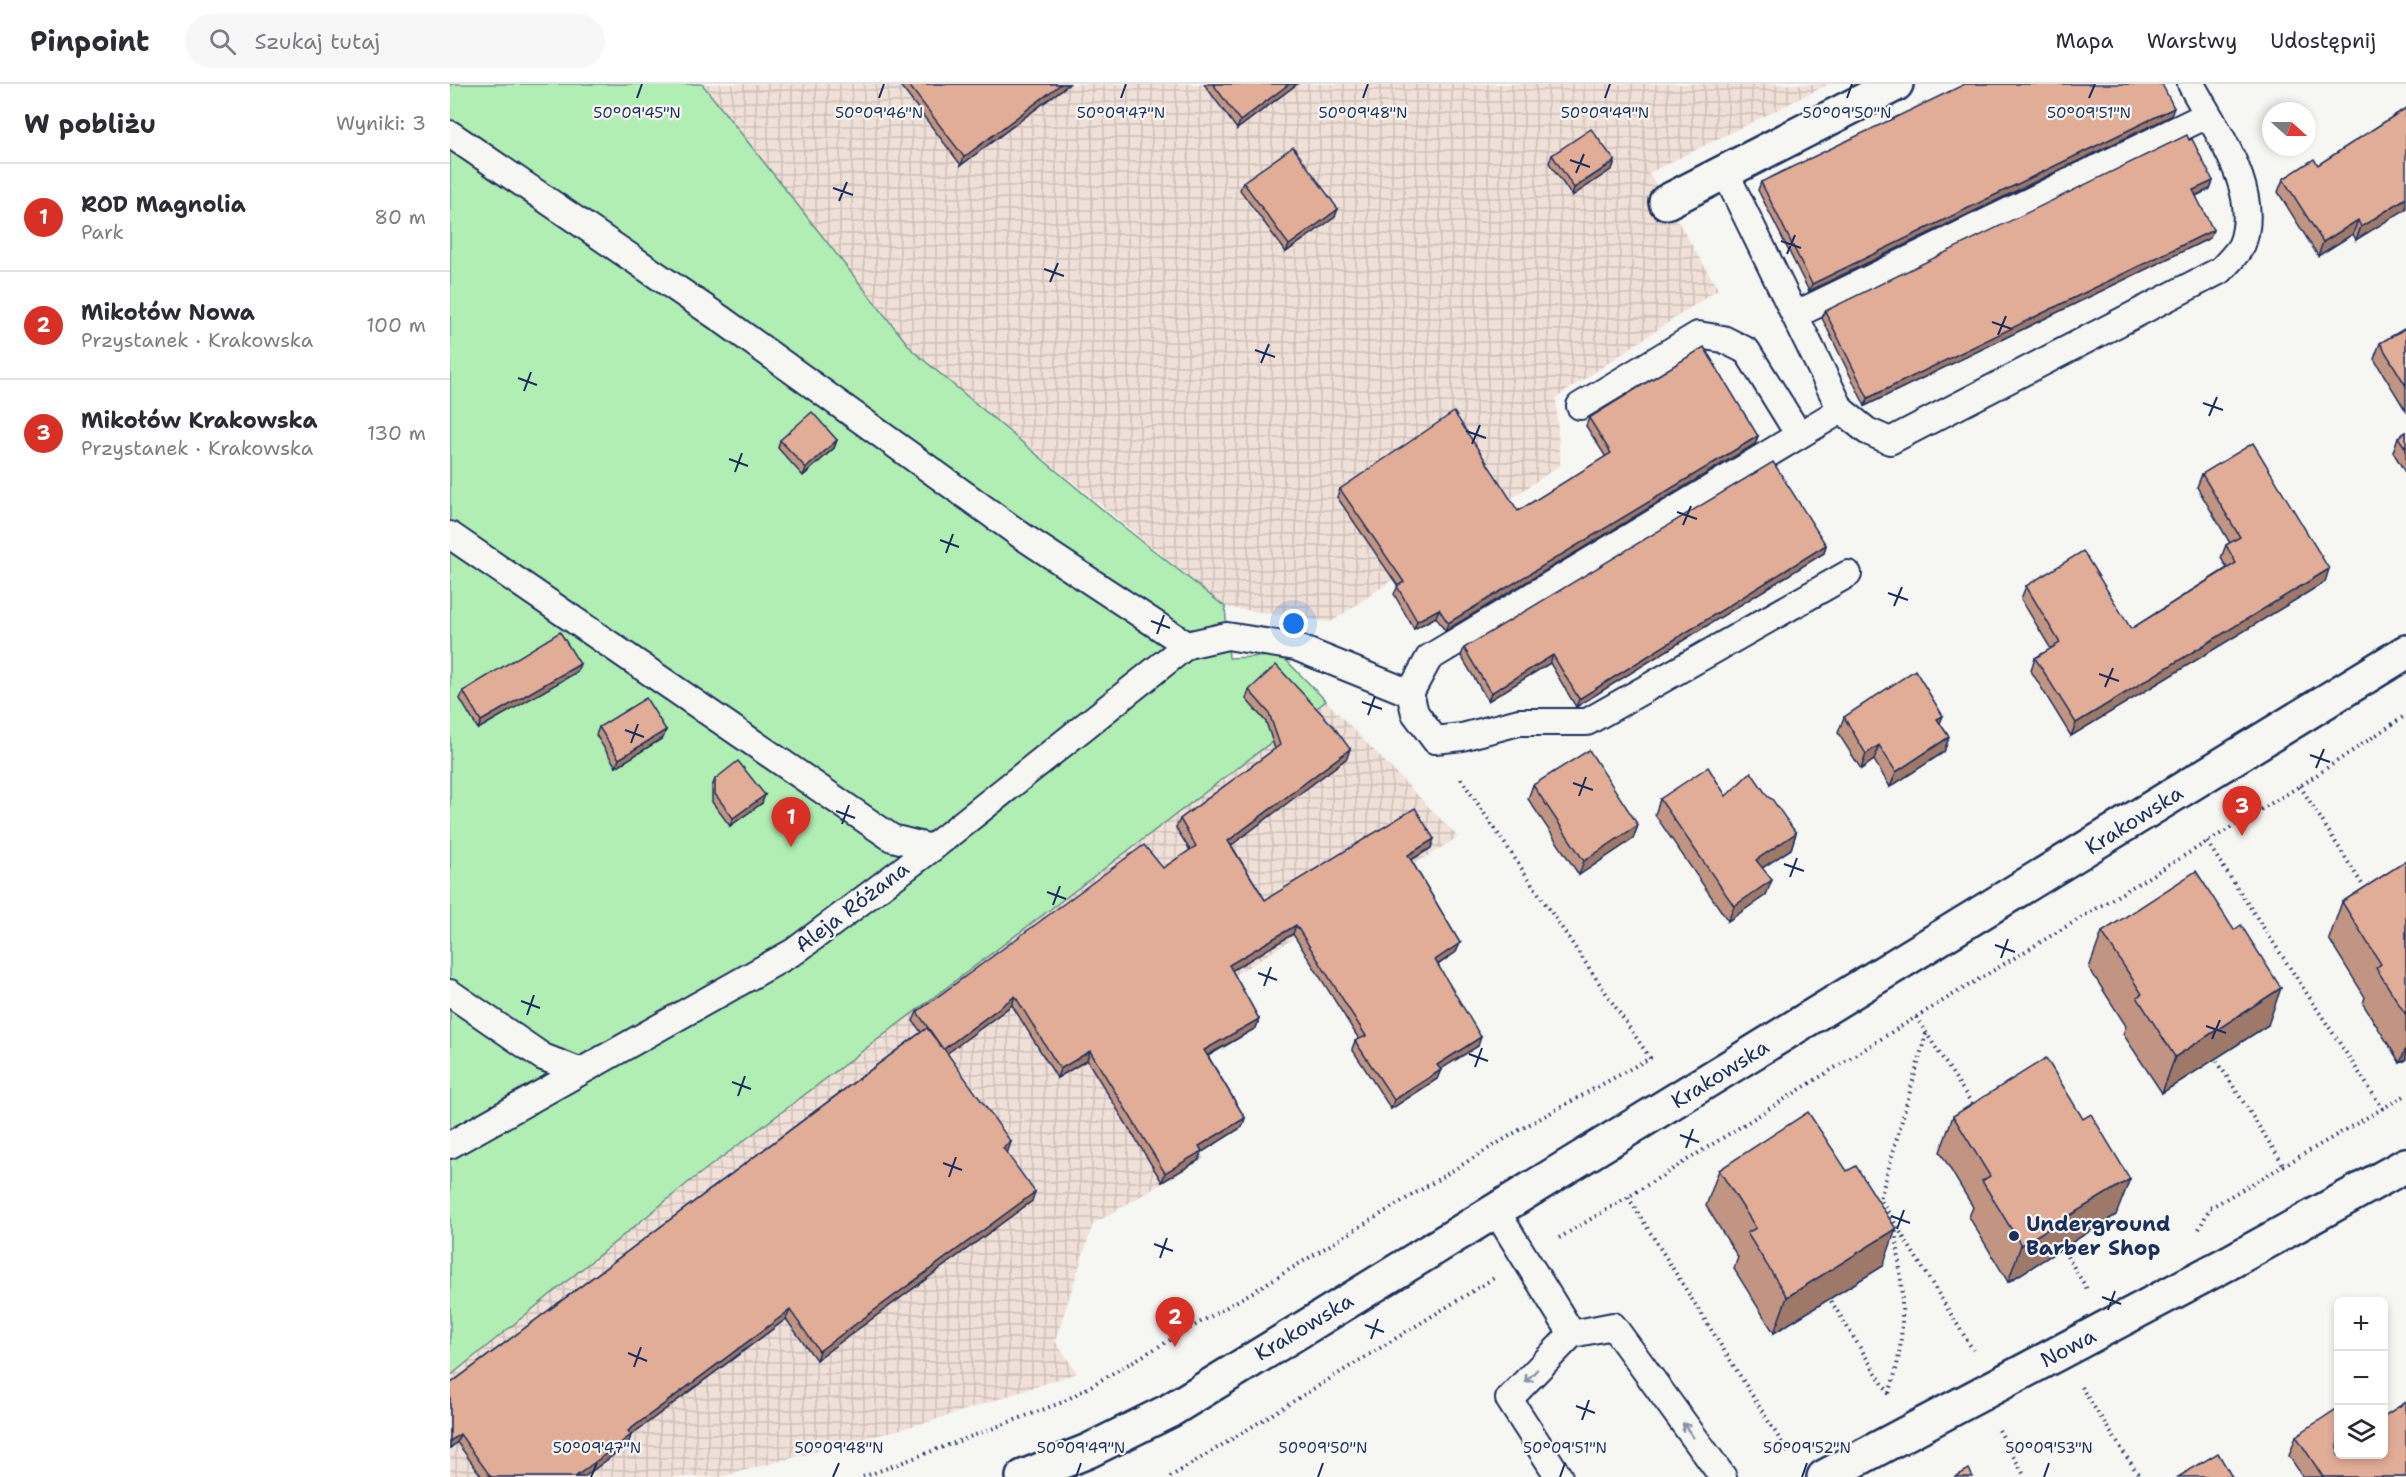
<!DOCTYPE html>
<html lang="pl">
<head>
<meta charset="utf-8">
<style>
	:root { --surface:#fff; --page:#f7f7f7; --text:#2b2b33; --muted:#7c7c81; --line:#e1e1e2; --accent:#d93025 }
	body { margin:0; font-family:"Shantell Sans",sans-serif; background:var(--page); color:var(--text) }
	.controls { position:absolute; right:18px; bottom:18px; display:grid; overflow:hidden; border-radius:9px; box-shadow:0 3px 9px #0003 }
	.controls button { width:54px; height:54px; display:grid; place-items:center; padding:0; border:0; border-bottom:2px solid var(--line); background:var(--surface); color:var(--text); font:30px sans-serif }
	.compass { position:absolute; left:1812px; top:18px; width:54px; height:54px; border-radius:50%; background:var(--surface); box-shadow:0 3px 9px #0003; rotate:111deg }
	.you { position:absolute; left:844px; top:540px; width:21px; height:21px; margin:-15px; border:4px solid #fff; border-radius:50%; background:#1a73e8; box-shadow:0 0 0 9px #1a73e833 }
	.badge { display:grid; place-items:center; width:39px; height:39px; border-radius:50%; background:var(--accent); color:#fff; font-size:20px; font-weight:700 }
	.pin { position:absolute; translate:-50% -50px; filter:drop-shadow(0 2px 3px #0008) }
	.pin::after { content:''; position:absolute; top:32px; width:21px; height:18px; background:inherit; clip-path:polygon(0 0,100% 0,50% 100%) }
	.list { margin:0; padding:0; list-style:none }
	h2 { display:flex; justify-content:space-between; align-items:center; height:78px; margin:0; padding:0 24px; font-size:26px }
	h2 small { font-size:20px; font-weight:400; color:var(--muted) }
	.list li { display:grid; grid-template-columns:39px 1fr auto; gap:18px; align-items:center; box-sizing:border-box; height:108px; padding:0 24px; border-top:2px solid var(--line) }
	.list b { display:block; font-size:22px; white-space:nowrap }
	.list p { margin:0; font-size:20px; white-space:nowrap; color:var(--muted) }
	.list em { font-size:20px; font-style:normal; color:var(--muted) }
	.icon { flex:none; width:33px; height:33px; fill:none; stroke:currentColor; stroke-width:2; stroke-linecap:round; stroke-linejoin:round }
	.map { position:relative; flex:none; width:1956px; height:1393px; overflow:hidden }
	header { display:flex; align-items:center; gap:36px; box-sizing:border-box; height:84px; padding:0 30px; background:var(--surface); border-bottom:2px solid var(--line) }
	header strong { font-size:28px }
	nav { display:flex; gap:33px; margin-inline-start:auto; font-size:21px }
	.search { width:420px; height:54px; background:var(--page); display:flex; align-items:center; gap:15px; box-sizing:border-box; padding:0 21px; border-radius:33px; color:var(--muted); font-size:22px }
	main { display:flex }
	aside { flex:1; background:var(--surface) }
	.map>svg:first-child { display:block }
	.industrial { fill:url(#industrial-grid) }
	.green { fill:#b1eeb4; stroke:#668e89; stroke-width:1.5 }
	.lines { fill:none; stroke-linecap:round; stroke-linejoin:round }
	.service-casing { stroke:#1b2f5e; stroke-width:30 }
	.minor-casing { stroke:#1b2f5e; stroke-width:38 }
	.tertiary-casing { stroke:#1b2f5e; stroke-width:38 }
	.path { stroke:#1b2f5e; stroke-width:4; stroke-dasharray:1.5 4.5; stroke-linecap:butt }
	.service { stroke:#f6f6f2; stroke-width:26 }
	.minor { stroke:#f6f6f2; stroke-width:33 }
	.tertiary { stroke:#f6f6f2; stroke-width:33 }
	.wall { fill:#c29582; stroke:#1b2f5e; stroke-width:1.5 }
	.shaded-wall { fill:#9e796a; stroke:#1b2f5e; stroke-width:1.5 }
	.building { fill:#e2ad97; stroke:#1b2f5e; stroke-width:1.5 }
	.oneway { stroke:#8892a8 }
	.ticks { fill:none; stroke:#1b2f5e; stroke-width:2 }
	.poi-dot { fill:#1b2f5e; stroke:#f6f6f2; stroke-width:2 }
	.labels { text-anchor:middle; stroke-width:4.5; stroke-linejoin:round; paint-order:stroke }
	.street-label { font-size:21px; fill:#1b2f5e; stroke:#f6f6f2 }
	.poi-label { font-size:21px; font-weight:bold; fill:#1b2f5e; stroke:#f6f6f2; text-anchor:start }
	.ticks-label { font-size:15px; text-anchor:middle; fill:#1b2f5e; stroke:#f6f6f2; stroke-width:4.5; stroke-linejoin:round; paint-order:stroke }
</style>
</head>
<body>
<header>
<strong>Pinpoint</strong>
<div class="search"><svg class="icon" aria-label="search" viewBox="0 0 24 24"><circle cx="10" cy="10" r="6"/><path d="M15 15l6 6"/></svg>Szukaj tutaj</div>
<nav><a>Mapa</a><a>Warstwy</a><a>Udostępnij</a></nav>
</header>
<main>
<aside>
<h2>W pobliżu<small>Wyniki: 3</small></h2>
<ul class="list">
<li><span class="badge">1</span><div><b>ROD Magnolia</b><p>Park</p></div><em>80 m</em></li>
<li><span class="badge">2</span><div><b>Mikołów Nowa</b><p>Przystanek · Krakowska</p></div><em>100 m</em></li>
<li><span class="badge">3</span><div><b>Mikołów Krakowska</b><p>Przystanek · Krakowska</p></div><em>130 m</em></li>
</ul>
</aside>
<div class="map">
<svg width="1956" height="1393" viewBox="0 0 1956 1393">
	<defs>
		<pattern id="industrial-grid" width="8" height="8" patternUnits="userSpaceOnUse" patternTransform="scale(1.5)"><rect width="8" height="8" fill="#f0e0d7"/><path d="M0 4h8M4 0v8" fill="none" stroke="#cdc0bb"/></pattern>
	</defs>
	<rect width="100%" height="100%" fill="#f6f6f2"/>
	<filter id="ink" filterUnits="userSpaceOnUse"><feTurbulence type="fractalNoise" baseFrequency=".0167" numOctaves="2"/><feDisplacementMap in="SourceGraphic" scale="12" xChannelSelector="R" yChannelSelector="G"/><feConvolveMatrix kernelMatrix="1 2 1 2 8 2 1 2 1" color-interpolation-filters="sRGB"/></filter>
	<g filter="url(#ink)">
		<g class="industrial">
			<path d="M252 0H1379L1199 89 1268 205 1106 314 1110 381 881 538 775 523 463 267Z"/>
			<path d="M876 617 1008 753 677 958 754 1075 643 1140 605 1257 627 1289 485 1336 270 1393H0V1292L239 1098Z"/>
		</g>
		<path class="green" d="M0 0H252L463 267 665 436 775 523 779 574 832 572 876 617 239 1098 0 1292Z"/>
		<g class="lines">
			<defs>
				<g id="service">
					<path d="M0 50 271 235 572 452 737 561"/>
					<path d="M1274 86 1391 326 1417 347 1440 357 1771 186C1778 178 1788 169 1792 160 1812 106 1765 46 1741 0"/>
					<path d="M1345 231 1757 31"/>
					<path d="M1130 322 1248 251 1273 255 1297 267 1349 351"/>
					<path d="M1391 326 979 574 960 609 965 629 985 656 1012 653 1069 638H1137L1398 490"/>
					<path d="M0 451 442 754 482 764"/>
					<path d="M0 909 93 973 129 987"/>
					<path d="M0 1061 345 867 482 764 737 561 777 552 846 563 960 609"/>
					<path d="M1046 1127 1122 1250"/>
					<path d="M1109 1393 1059 1315 1122 1250 1163 1242 1273 1393"/>
				</g>
				<g id="minor">
					<path d="M1216 118 1446 0"/>
					<path d="M1374 1393 1780 1178 1956 1081"/>
				</g>
				<path id="tertiary" d="M573 1393 638 1367 719 1327 1956 568"/>
			</defs>
			<use href="#service" class="service-casing"/>
			<use href="#minor" class="minor-casing"/>
			<use href="#tertiary" class="tertiary-casing"/>
			<g class="path">
				<path d="M1850 702 1917 808"/>
				<path d="M1757 758 1933 1025"/>
				<path d="M1466 933 1524 1023"/>
				<path d="M1476 950 1430 1115 1523 1266"/>
				<path d="M1767 977 1833 1080"/>
				<path d="M1178 1113 1339 1370"/>
				<path d="M1749 1145 1760 1124 1956 1011"/>
				<path d="M1109 1154 1178 1113 1466 933 1850 702 1956 631"/>
				<path d="M1614 1167 1637 1205"/>
				<path d="M1381 1217 1439 1310"/>
				<path d="M1631 1303 1690 1393"/>
				<path d="M1439 1309C1459 1255 1452 1198 1445 1142"/>
				<path d="M1549 1346 1575 1393"/>
				<path d="M413 1393 613 1318 801 1209 1071 1045 1200 974 1009 692"/>
				<path d="M720 1393 1044 1194"/>
			</g>
			<use href="#service" class="service"/>
			<use href="#minor" class="minor"/>
			<use href="#tertiary" class="tertiary"/>
		</g>
		<g class="wall">
			<path d="M449 0H619L511 81Z"/>
			<path d="M754 0H847L787 45Z"/>
			<path d="M1956 24 1906 156 1903 150 1868 172 1828 108 1833 95 1868 81Z"/>
			<path d="M1721 32 1359 207 1308 106 1311 98Z"/>
			<path d="M1102 71 1165 77 1162 85 1122 112 1099 79Z"/>
			<path d="M793 98 885 133 836 168 790 106Z"/>
			<path d="M1760 105 1746 112 1760 154 1415 322 1372 234 1375 227Z"/>
			<path d="M1956 244V327L1924 275 1930 259Z"/>
			<path d="M1139 334 1308 352 1305 360 995 547 986 533 964 545 944 510 948 502 887 413 890 405 1068 427 1156 373 1136 342Z"/>
			<path d="M1956 348V390L1943 368 1948 353Z"/>
			<path d="M330 356H387L384 364 353 392 328 364Z"/>
			<path d="M1752 390 1875 498 1621 652 1581 587 1585 574 1601 565 1571 515 1576 502 1681 545 1777 484 1771 474 1776 461 1780 459 1747 403Z"/>
			<path d="M1376 461 1374 469 1126 623 1100 579 1038 617 1011 572 1014 564Z"/>
			<path d="M127 588 28 645 10 615 13 607Z"/>
			<path d="M799 606 897 674 781 761 815 816 981 764 961 776 1010 859 1006 868 988 881 1028 962 990 985 987 995 941 1025 902 965 905 957 909 955 843 850 782 886 809 935 806 944 758 972 795 1034 792 1043 752 1068 749 1076 712 1098 637 976 607 994 562 921 497 969 558 1067 556 1069 582 1117 366 1276 336 1235 181 1351 178 1360 134 1393H32L7 1358 0 1364V1300L471 948 463 937 467 928 713 784 740 766 726 744 730 735 825 665 816 638 796 615Z"/>
			<path d="M1394 633 1490 639 1499 653 1494 668 1440 703 1424 676 1411 685 1388 649Z"/>
			<path d="M149 643 216 646 213 654 166 683 146 651Z"/>
			<path d="M265 695 312 719 280 742 262 718V703Z"/>
			<path d="M1083 701 1188 741 1183 755 1129 791 1078 715Z"/>
			<path d="M1276 712 1318 713 1346 749 1341 765 1312 784 1316 811 1278 837 1205 731 1210 715Z"/>
			<path d="M1956 777V976L1950 979 1913 920 1915 913 1879 855 1892 818Z"/>
			<path d="M1652 848 1818 941 1712 1009 1673 950 1676 942 1639 884Z"/>
			<path d="M1503 1032 1633 1035 1666 1131 1558 1198 1519 1133 1523 1123 1490 1068Z"/>
			<path d="M1269 1086 1433 1182 1324 1249 1284 1185 1288 1173 1256 1122Z"/>
			<path d="M1846 1352 1888 1371 1956 1393H1853L1839 1372Z"/>
		</g>
		<g class="shaded-wall">
			<path d="M611 0H619L511 81 514 73Z"/>
			<path d="M839 0H847L787 45 790 37Z"/>
			<path d="M1724 24 1721 32 1359 207 1362 200Z"/>
			<path d="M1165 77 1162 85 1122 112 1124 104Z"/>
			<path d="M1763 97 1760 105 1740 114 1743 106Z"/>
			<path d="M1956 114V125L1906 156 1911 143Z"/>
			<path d="M888 125 885 133 836 168 839 161Z"/>
			<path d="M1908 136 1903 150 1868 172 1873 158Z"/>
			<path d="M1763 146 1760 154 1415 322 1418 314Z"/>
			<path d="M1308 352 1305 360 995 547 998 539Z"/>
			<path d="M387 356 384 364 353 392 356 384Z"/>
			<path d="M1376 461 1374 469 1126 623 1129 615Z"/>
			<path d="M1879 485 1875 498 1621 652 1626 639Z"/>
			<path d="M989 525 986 533 964 545 967 537Z"/>
			<path d="M1103 571 1100 579 1038 617 1041 609Z"/>
			<path d="M130 580 127 588 28 645 31 637Z"/>
			<path d="M1493 632 1487 647V635Z"/>
			<path d="M216 646 213 654 166 683 169 675Z"/>
			<path d="M1499 653 1494 668 1440 703 1446 688Z"/>
			<path d="M1429 661 1424 676 1411 685 1416 670Z"/>
			<path d="M900 665 897 674 775 766 778 757Z"/>
			<path d="M315 711 312 719 280 742 283 734Z"/>
			<path d="M1188 741 1183 755 1129 791 1134 777Z"/>
			<path d="M1346 749 1341 765 1300 792 1306 776Z"/>
			<path d="M984 755 981 764 954 780 958 771Z"/>
			<path d="M1322 796 1316 811 1278 837 1284 822Z"/>
			<path d="M846 841 843 850 776 890 779 881Z"/>
			<path d="M1010 859 1006 868 981 885 985 876Z"/>
			<path d="M1831 904 1818 941 1712 1009 1725 973Z"/>
			<path d="M565 912 562 921 491 974 494 965Z"/>
			<path d="M809 935 806 944 751 975 754 966Z"/>
			<path d="M1031 953 1028 962 983 990 987 981Z"/>
			<path d="M1956 964V976L1950 979Z"/>
			<path d="M640 967 637 976 607 994 610 985Z"/>
			<path d="M991 986 987 995 941 1025 944 1016Z"/>
			<path d="M795 1034 792 1043 752 1068 749 1076 712 1098 715 1089 749 1062Z"/>
			<path d="M561 1058 558 1067 550 1073 553 1064Z"/>
			<path d="M1680 1095 1666 1131 1558 1198 1571 1161Z"/>
			<path d="M585 1108 582 1117 366 1276 369 1267Z"/>
			<path d="M1446 1145 1433 1182 1324 1249 1337 1213Z"/>
			<path d="M340 1226 336 1235 181 1351 178 1360 134 1393H125L178 1347Z"/>
			<path d="M10 1350 7 1358 0 1364V1357Z"/>
		</g>
		<g class="building">
			<path d="M458 0H611L514 73Z"/>
			<path d="M763 0H839L790 37Z"/>
			<path d="M1515 0H1712L1724 24 1362 200 1311 98Z"/>
			<path d="M1956 24V114L1911 143 1908 136 1873 158 1833 95 1864 75 1868 81Z"/>
			<path d="M1141 45 1165 77 1124 104 1102 71Z"/>
			<path d="M1737 51 1739 56 1742 55 1763 97 1743 106 1763 146 1418 314 1375 227Z"/>
			<path d="M843 63 888 125 839 161 793 98Z"/>
			<path d="M1956 244V302L1930 259Z"/>
			<path d="M1254 263 1308 352 998 539 989 525 967 537 947 502 954 498 890 405 1004 328 1068 427 1161 369 1139 334Z"/>
			<path d="M362 328 387 356 356 384 330 356Z"/>
			<path d="M1956 348V365L1948 353Z"/>
			<path d="M1803 359 1879 485 1626 639 1585 574 1610 559 1576 502 1633 467 1681 545 1786 479 1776 461 1790 453 1752 390Z"/>
			<path d="M1323 378 1376 461 1129 615 1103 571 1041 609 1014 564Z"/>
			<path d="M110 548 130 580 31 637 13 607Z"/>
			<path d="M826 581 884 643 900 665 778 757 815 816 965 724 984 755 958 771 1010 859 985 876 1031 953 987 981 991 986 944 1016 905 957 916 952 846 841 779 881 809 935 754 966 795 1034 749 1062 752 1067 715 1089 640 967 610 985 565 912 494 965 561 1058 553 1064 585 1108 369 1267 340 1226 178 1347 181 1351 125 1393H41L10 1350 0 1357V1300L477 944 493 965 467 928 661 785 694 761 713 784 746 762 730 735 830 661 819 629 799 606Z"/>
			<path d="M1465 586 1493 632 1487 635 1499 653 1446 688 1429 661 1416 670 1394 633Z"/>
			<path d="M196 614 216 646 169 675 149 643Z"/>
			<path d="M1139 666 1188 741 1134 777 1083 701Z"/>
			<path d="M288 677 315 711 283 734 265 710V695Z"/>
			<path d="M1258 683 1276 712 1301 688 1318 713 1322 715 1346 749 1306 776 1322 796 1284 822 1210 715Z"/>
			<path d="M1956 777V931L1926 884 1931 880 1892 818Z"/>
			<path d="M1746 787 1784 846 1791 841 1831 904 1725 973 1687 913 1692 910 1652 848Z"/>
			<path d="M1596 974 1633 1035 1641 1030 1680 1095 1571 1161 1532 1097 1540 1092 1503 1032Z"/>
			<path d="M1358 1028 1397 1087 1406 1082 1446 1145 1337 1213 1297 1149 1306 1144 1269 1086Z"/>
			<path d="M1956 1318V1393H1873L1846 1352 1888 1324V1371H1934V1332Z"/>
			<path d="M1768 1369 1782 1393H1728Z"/>
			<path d="M1519 1385 1523 1393H1505Z"/>
		</g>
		<defs><path id="oneway-shaft" d="M-6 0H5M1.5-3L5.5 0L1.5 3" fill="none" stroke-width="1.6" stroke-linecap="round" stroke-linejoin="round" transform="scale(1.5)"/></defs>
		<g class="oneway">
			<use href="#oneway-shaft" transform="translate(1081 1292) rotate(134)"/>
			<use href="#oneway-shaft" transform="translate(1238 1346) rotate(-126)"/>
		</g>
	</g>
	<path class="ticks" d="M187 14 192 0M429 14 434 0M671 14 676 0M913 14 918 0M1155 14 1160 0M1397 14 1402 0M1639 14 1645 0M1120 76 1140 83M1126 89 1134 70M383 104 403 111M389 117 397 98M1331 157 1351 164M1337 170 1345 151M594 185 614 192M600 198 608 179M1542 238 1562 245M1548 251 1556 232M805 266 825 273M811 279 819 260M68 294 87 301M74 307 81 288M1753 319 1773 326M1759 332 1767 313M1016 347 1036 354M1022 360 1030 341M279 375 298 382M285 388 292 369M1227 428 1247 435M1233 441 1241 422M490 456 509 463M496 469 503 450M1438 509 1458 516M1444 522 1452 503M701 537 720 544M707 550 714 531M1649 590 1669 597M1655 603 1663 584M912 618 932 625M918 631 925 612M175 646 194 653M181 659 188 640M1860 671 1880 678M1866 684 1874 665M1123 699 1143 706M1129 712 1136 693M386 727 405 734M392 740 399 721M1334 780 1354 787M1340 793 1347 774M597 808 616 815M603 821 610 802M1545 861 1565 868M1551 874 1558 855M808 889 827 896M814 902 821 883M71 917 90 924M77 931 84 911M1756 942 1776 949M1762 955 1770 936M1019 970 1038 977M1025 983 1032 964M282 998 301 1005M288 1012 295 992M1230 1051 1249 1058M1236 1064 1243 1045M493 1079 512 1086M499 1093 506 1073M1441 1132 1460 1139M1447 1145 1454 1126M704 1160 723 1167M710 1174 717 1154M1652 1213 1671 1220M1658 1226 1665 1207M915 1241 934 1248M921 1255 928 1235M178 1269 197 1277M184 1283 191 1263M1126 1322 1145 1329M1132 1336 1139 1316M141 1393 147 1379M383 1393 389 1379M626 1393 631 1379M868 1393 873 1379M1110 1393 1115 1379M1352 1393 1357 1379M1594 1393 1599 1379"/>
	<circle class="poi-dot" cx="1564" cy="1152" r="6"/>
	<g class="labels">
		<g class="street-label">
			<text transform="translate(1684 736) rotate(-32)" y="7">Krakowska</text>
			<text transform="translate(402 823) rotate(-37)" y="7">Aleja Różana</text>
			<text transform="translate(1270 990) rotate(-32)" y="7">Krakowska</text>
			<text transform="translate(854 1243) rotate(-31)" y="7">Krakowska</text>
			<text transform="translate(1618 1264) rotate(-28)" y="7">Nowa</text>
		</g>
		<g class="poi-label">
			<text x="1576" y="1147">Underground<tspan x="1576" dy="24">Barber Shop</tspan></text>
		</g>
	</g>
	<g class="ticks-label">
		<text x="671" y="34">50°09'47"N</text>
		<text x="1155" y="34">50°09'49"N</text>
		<text x="1397" y="34">50°09'50"N</text>
		<text x="1639" y="34">50°09'51"N</text>
		<text x="187" y="34">50°09'45"N</text>
		<text x="429" y="34">50°09'46"N</text>
		<text x="913" y="34">50°09'48"N</text>
		<text x="147" y="1369">50°09'47"N</text>
		<text x="389" y="1369">50°09'48"N</text>
		<text x="631" y="1369">50°09'49"N</text>
		<text x="873" y="1369">50°09'50"N</text>
		<text x="1115" y="1369">50°09'51"N</text>
		<text x="1357" y="1369">50°09'52"N</text>
		<text x="1599" y="1369">50°09'53"N</text>
	</g>
</svg>
<div class="controls">
<button>+</button>
<button>−</button>
<button><svg class="icon" aria-label="layers" viewBox="0 0 24 24"><path d="M12 4l9 5-9 5-9-5zM3 14l9 5 9-5"/></svg></button>
</div>
<svg class="compass" viewBox="-18 -18 36 36"><path d="M0-13l5 13h-10z" fill="#e53935"/><path d="M0 13l5-13h-10z" fill="#7c7c81"/></svg>
<div class="you"></div>
<div class="pin badge" style="left:341px;top:763px">1</div>
<div class="pin badge" style="left:725px;top:1263px">2</div>
<div class="pin badge" style="left:1792px;top:752px">3</div>
</div>
</main>
</body>
</html>
